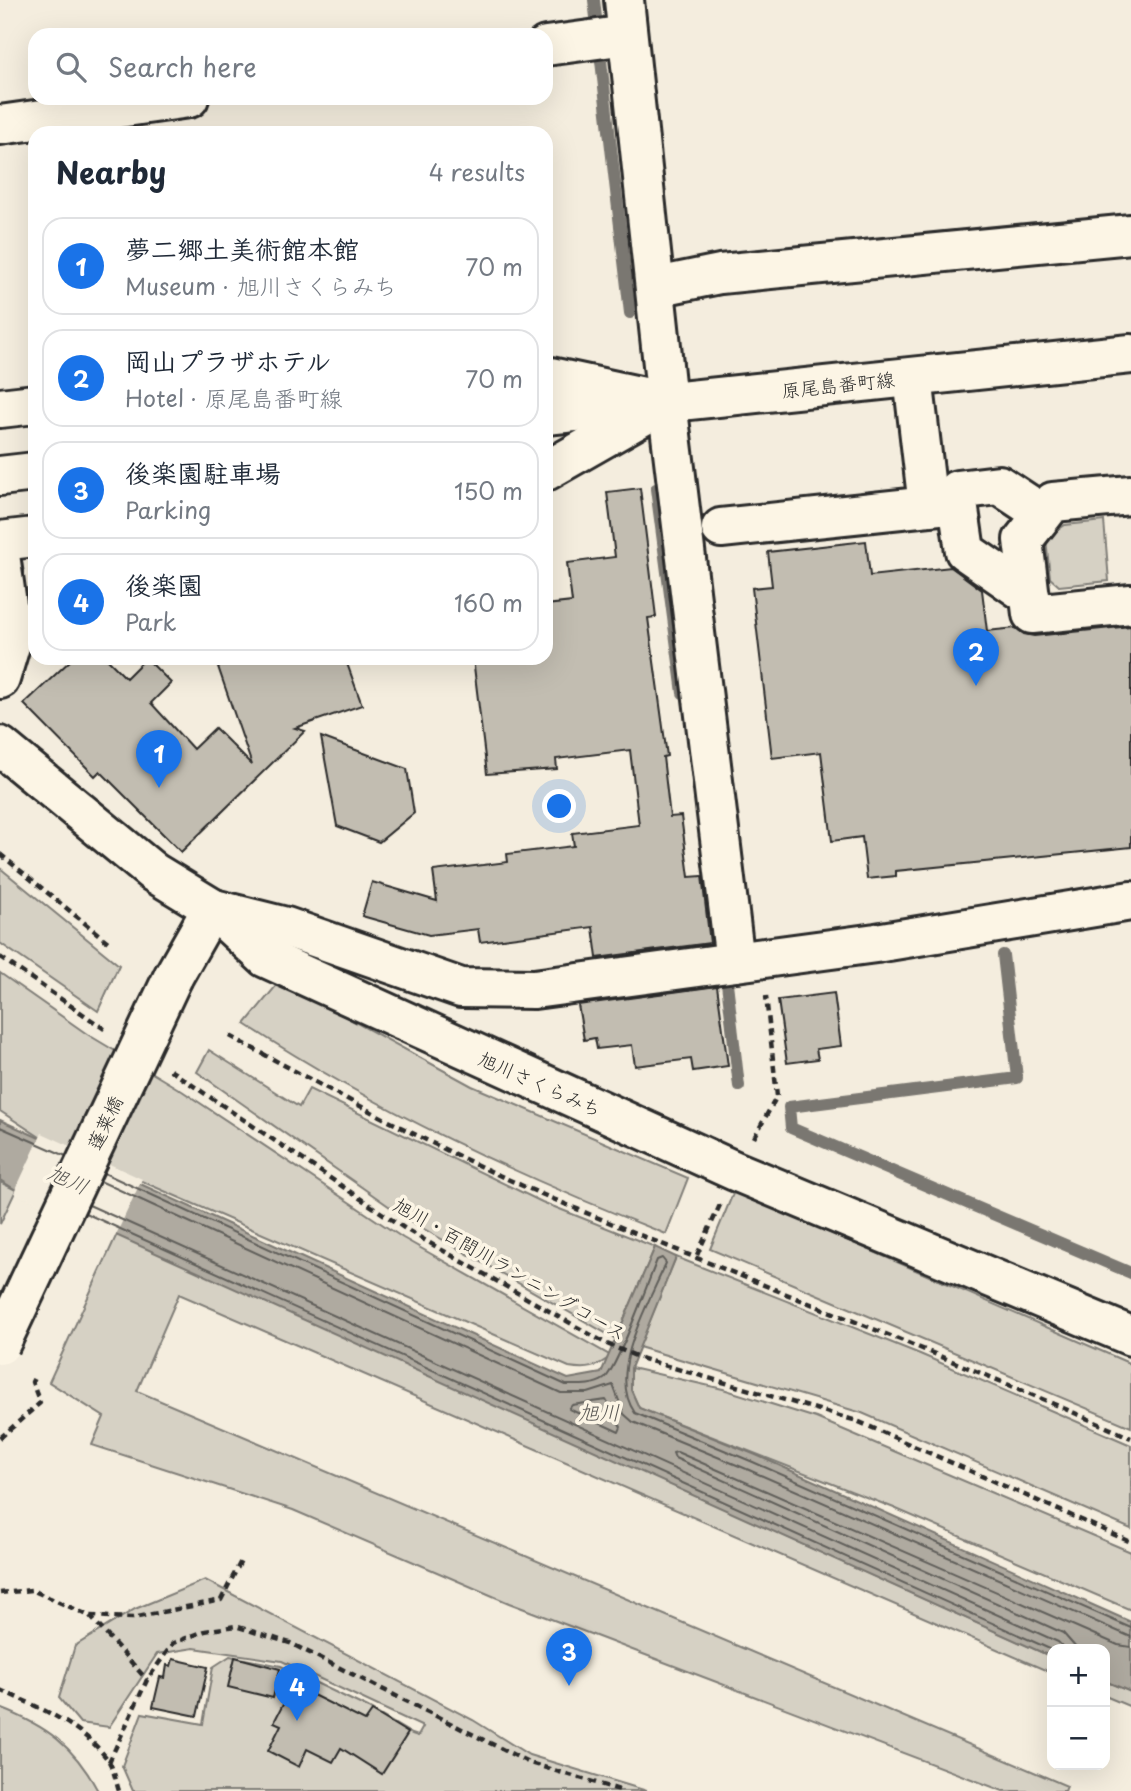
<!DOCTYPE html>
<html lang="en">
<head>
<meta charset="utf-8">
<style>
	:root { --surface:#fff; --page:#f6f6f7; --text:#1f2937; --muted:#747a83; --line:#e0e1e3; --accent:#1a73e8 }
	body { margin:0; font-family:"Playpen Sans","Klee One",sans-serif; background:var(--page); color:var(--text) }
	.controls { position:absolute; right:21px; bottom:21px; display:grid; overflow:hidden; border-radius:14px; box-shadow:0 7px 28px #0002 }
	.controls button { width:63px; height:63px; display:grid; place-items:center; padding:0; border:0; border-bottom:2px solid var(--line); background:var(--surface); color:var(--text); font:35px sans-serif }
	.you { position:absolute; left:560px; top:807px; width:24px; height:24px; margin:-18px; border:5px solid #fff; border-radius:50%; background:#1a73e8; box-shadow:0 0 0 10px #1a73e833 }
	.badge { display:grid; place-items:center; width:46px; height:46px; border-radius:50%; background:var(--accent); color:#fff; font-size:23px; font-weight:700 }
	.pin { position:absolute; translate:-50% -58px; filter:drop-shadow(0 2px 4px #0008) }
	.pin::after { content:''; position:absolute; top:37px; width:24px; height:21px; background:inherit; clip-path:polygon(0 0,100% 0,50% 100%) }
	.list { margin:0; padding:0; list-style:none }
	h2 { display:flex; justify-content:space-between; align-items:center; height:91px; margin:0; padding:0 28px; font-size:30px }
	h2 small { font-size:23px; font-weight:400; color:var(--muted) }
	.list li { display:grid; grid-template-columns:46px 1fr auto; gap:21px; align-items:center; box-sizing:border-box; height:98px; margin:0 14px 14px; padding:0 14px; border:2px solid var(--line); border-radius:21px }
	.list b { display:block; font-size:26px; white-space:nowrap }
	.list p { margin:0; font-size:23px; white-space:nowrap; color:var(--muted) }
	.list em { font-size:23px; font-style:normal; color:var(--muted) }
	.icon { flex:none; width:38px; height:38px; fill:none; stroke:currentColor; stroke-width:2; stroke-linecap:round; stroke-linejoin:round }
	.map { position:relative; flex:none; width:1131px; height:1791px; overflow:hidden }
	.search { position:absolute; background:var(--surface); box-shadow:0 7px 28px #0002; left:28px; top:28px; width:525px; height:77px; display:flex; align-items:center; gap:18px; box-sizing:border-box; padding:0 24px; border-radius:21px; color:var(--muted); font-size:26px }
	.panel { position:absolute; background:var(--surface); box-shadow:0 7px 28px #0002; left:28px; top:126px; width:525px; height:539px; border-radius:21px }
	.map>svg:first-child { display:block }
	.green { fill:#d6d1c4; stroke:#807e78; stroke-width:2 }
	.water { fill:#afaaa0; stroke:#7a7771; stroke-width:2 }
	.pier { fill:#f4edde }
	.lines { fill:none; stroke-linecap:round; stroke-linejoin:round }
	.shore { stroke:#605e5a; stroke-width:2 }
	.stream { stroke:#7a7771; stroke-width:12 }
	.building { fill:#c2bdb1; stroke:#2b2b2b; stroke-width:2 }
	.minor-casing { stroke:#2b2b2b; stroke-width:44 }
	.major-casing { stroke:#2b2b2b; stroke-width:44 }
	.path { stroke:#2b2b2b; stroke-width:4.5; stroke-dasharray:7 5; stroke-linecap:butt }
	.minor { stroke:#fcf5e5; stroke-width:38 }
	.major { stroke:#fcf5e5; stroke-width:38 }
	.minor-bridge-casing { stroke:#2b2b2b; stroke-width:44; stroke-linecap:butt }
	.minor-bridge { stroke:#fcf5e5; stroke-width:38 }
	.labels { text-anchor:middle; stroke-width:7; stroke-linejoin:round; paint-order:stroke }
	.street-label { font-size:19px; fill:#2b2b2b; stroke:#fcf5e5 }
	.water-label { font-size:21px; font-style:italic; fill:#595754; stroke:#fcf5e5 }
</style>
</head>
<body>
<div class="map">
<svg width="1131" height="1791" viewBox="0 0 1131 1791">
	<rect width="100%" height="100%" fill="#f4edde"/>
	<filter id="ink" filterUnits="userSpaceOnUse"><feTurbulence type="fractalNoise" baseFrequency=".0143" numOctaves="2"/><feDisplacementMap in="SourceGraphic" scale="14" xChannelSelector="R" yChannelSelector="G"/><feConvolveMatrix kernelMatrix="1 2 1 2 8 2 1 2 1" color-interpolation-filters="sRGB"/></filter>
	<g filter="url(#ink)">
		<g class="green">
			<path d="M1104 521 1109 581 1059 586 1050 578 1046 538 1065 525Z"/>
			<path d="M0 868 119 965 98 1011 0 943Z"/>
			<path d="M0 973 87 1034 182 1091 403 1238 611 1356C596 1368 587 1370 569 1367L40 1137 0 1111Z"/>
			<path d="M280 981 472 1086 688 1178 666 1234C519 1176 378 1111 245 1024Z"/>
			<path d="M209 1050 299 1107 309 1089 542 1202 655 1247 616 1339 410 1221 197 1072Z"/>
			<path d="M0 1182 16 1190 0 1224Z"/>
			<path d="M734 1191 1131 1364V1427L710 1249Z"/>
			<path d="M117 1234 1052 1657V1673L179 1294 137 1391 1067 1786 1065 1791H1003L509 1603 293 1510 92 1445 104 1417 49 1382Z"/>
			<path d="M676 1257 920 1354 1131 1445V1529L862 1413 639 1347Z"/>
			<path d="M631 1368 723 1389 816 1418 1131 1552V1610L894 1508 639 1408 631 1390Z"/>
			<path d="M205 1580 473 1720 529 1755 647 1791H133L122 1766 142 1713 203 1724 213 1667 230 1656 281 1666 368 1708 412 1734 418 1736 423 1727 282 1661 194 1648 157 1654 109 1727 80 1723 59 1698 75 1646 135 1609Z"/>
			<path d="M1105 1681 1131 1692V1707L1105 1696Z"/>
			<path d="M0 1708C47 1726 74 1746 98 1791H0Z"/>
		</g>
		<path class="water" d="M0 1120 568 1379 601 1373 655 1247 676 1257 631 1368V1390L639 1408 756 1455 1131 1622V1692L1105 1681V1649H1052V1657L16 1190 0 1180Z"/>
		<path class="pier" d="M42 1133 142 1179 115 1237 14 1193Z"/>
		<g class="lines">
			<g class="shore">
				<path d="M0 1127 66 1156"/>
				<path d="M104 1173 566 1385C578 1385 594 1386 604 1379 616 1372 649 1279 657 1260L662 1258 666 1263C649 1303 606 1373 635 1413L753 1462 1131 1628"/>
				<path d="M100 1181 561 1393H588L613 1385 624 1414 633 1422 749 1470 1131 1637"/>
				<path d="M89 1205 1058 1642 1065 1649"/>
				<path d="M85 1213 1052 1650"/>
				<path d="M606 1400 621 1427 619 1432 569 1409 572 1405Z"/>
				<path d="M1077 1649 1063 1633 675 1458 673 1453 677 1452 1118 1645 1131 1647"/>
			</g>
			<g class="stream">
				<path d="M594 0 630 313"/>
				<path d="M656 489 683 693"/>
				<path d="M1003 955 1017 1078 789 1107 791 1128 1131 1273"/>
				<path d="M727 983 739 1086"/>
			</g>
		</g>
		<g class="building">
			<path d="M640 488 656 617 648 618 667 756 663 757 670 817 681 816 689 877 702 876 710 943 597 958 593 927 480 942 478 929 429 935 362 916 372 882 437 901 433 871 508 862 507 854 574 846 572 833 639 825 630 750 556 759 557 769 487 774 473 658H546V605L572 602 567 563 615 557 607 492Z"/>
			<path d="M866 541 870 576 951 567 982 590 987 631 1016 628 1024 634 1034 636 1131 626V847L896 871V876L867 879 862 837 832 841 821 752 772 758 752 588 772 586 768 552Z"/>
			<path d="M73 658H106L126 678 146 658 171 683 151 703 193 749 215 728 252 765 215 658H345L362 705 295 728 305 731 181 852 100 771 95 776 24 704Z"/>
			<path d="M321 737 407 769 414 813 379 842 337 826Z"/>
			<path d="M717 986 728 1066 693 1071 691 1059 635 1066 632 1045 597 1049 595 1038 584 1040 578 1005Z"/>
			<path d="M834 993 841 1046 816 1049 818 1059 787 1063 778 1000Z"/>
			<path d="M235 1657 280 1669 273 1698 228 1687Z"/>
			<path d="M173 1659 208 1667 197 1716 153 1707 160 1677 165 1678 167 1665 171 1666Z"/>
			<path d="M293 1685 365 1721 372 1711 408 1733 382 1774 341 1748 333 1762 307 1749 299 1767 268 1751 281 1725 274 1722Z"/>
		</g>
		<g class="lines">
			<defs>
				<g id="minor">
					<path d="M624 0 667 402 735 962"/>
					<path d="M546 46 627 35"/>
					<path d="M0 125 189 98"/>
					<path d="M656 287 720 274 1131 234"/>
					<path d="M546 376 658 400"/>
					<path d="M913 377 928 506"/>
					<path d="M0 408 35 404"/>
					<path d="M546 471 667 402"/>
					<path d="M1131 495 1053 502 1023 540 1032 614 1131 604"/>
					<path d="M958 503 957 490 999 485 1043 514"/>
					<path d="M721 528 958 503 965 551 1030 596"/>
					<path d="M0 541 35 537"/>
					<path d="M0 555 12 639 0 679"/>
					<path d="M0 746 153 872 212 908 266 958 735 1171 1131 1336"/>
					<path d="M218 910 286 927 461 988 534 989 876 943 1131 901"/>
					<path d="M173 977 212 908"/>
				</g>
				<g id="major">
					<path d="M546 415 1131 354"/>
					<path d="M0 476 35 472"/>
				</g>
			</defs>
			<use href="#minor" class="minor-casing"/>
			<use href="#major" class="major-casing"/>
			<g class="path">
				<path d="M0 854 108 942"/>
				<path d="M0 957 106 1030"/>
				<path d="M230 1036C334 1092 438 1150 546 1196 740 1278 938 1351 1131 1438"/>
				<path d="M170 1070 407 1230 607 1344 643 1359 857 1421 1131 1542"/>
				<path d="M754 1138 777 1096 766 996"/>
				<path d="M697 1255 720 1205"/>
				<path d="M0 1438 40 1403 32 1382 35 1376"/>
				<path d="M0 1593 32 1590 90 1616 133 1618 221 1600 242 1559"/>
				<path d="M90 1616 147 1680"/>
				<path d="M0 1690C38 1707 83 1725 108 1760 114 1769 116 1782 119 1791"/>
				<path d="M109 1762 147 1680 173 1643 205 1631 235 1626 290 1643 530 1763 623 1791"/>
			</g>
			<use href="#minor" class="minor"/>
			<use href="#major" class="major"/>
			<defs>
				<path id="minor-bridge" d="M0 1345 173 977"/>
			</defs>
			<use href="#minor-bridge" class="minor-bridge-casing"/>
			<use href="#minor-bridge" class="minor-bridge"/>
		</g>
	</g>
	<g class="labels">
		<g class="street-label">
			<text transform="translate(838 385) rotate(-6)" y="7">原尾島番町線</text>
			<text transform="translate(540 1084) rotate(24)" y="7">旭川さくらみち</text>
			<text transform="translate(105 1123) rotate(-65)" y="7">蓬莱橋</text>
			<text transform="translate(510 1269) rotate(30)" y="7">旭川・百間川ランニングコース</text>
		</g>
		<g class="water-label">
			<text transform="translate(68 1180) rotate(24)" y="7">旭川</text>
			<text x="599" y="1420">旭川</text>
		</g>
	</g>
</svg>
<div class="controls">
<button>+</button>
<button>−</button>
</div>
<div class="you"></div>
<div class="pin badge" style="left:159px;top:788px">1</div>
<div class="pin badge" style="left:976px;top:686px">2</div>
<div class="pin badge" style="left:569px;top:1686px">3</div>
<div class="pin badge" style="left:297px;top:1721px">4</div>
<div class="search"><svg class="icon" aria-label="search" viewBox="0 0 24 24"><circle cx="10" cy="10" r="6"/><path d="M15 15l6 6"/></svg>Search here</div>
<section class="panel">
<h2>Nearby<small>4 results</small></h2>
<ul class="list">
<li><span class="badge">1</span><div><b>夢二郷土美術館本館</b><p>Museum · 旭川さくらみち</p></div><em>70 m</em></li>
<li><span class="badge">2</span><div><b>岡山プラザホテル</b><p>Hotel · 原尾島番町線</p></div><em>70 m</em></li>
<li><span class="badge">3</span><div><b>後楽園駐車場</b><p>Parking</p></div><em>150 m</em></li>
<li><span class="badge">4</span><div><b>後楽園</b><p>Park</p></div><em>160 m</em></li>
</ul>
</section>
</div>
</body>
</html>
